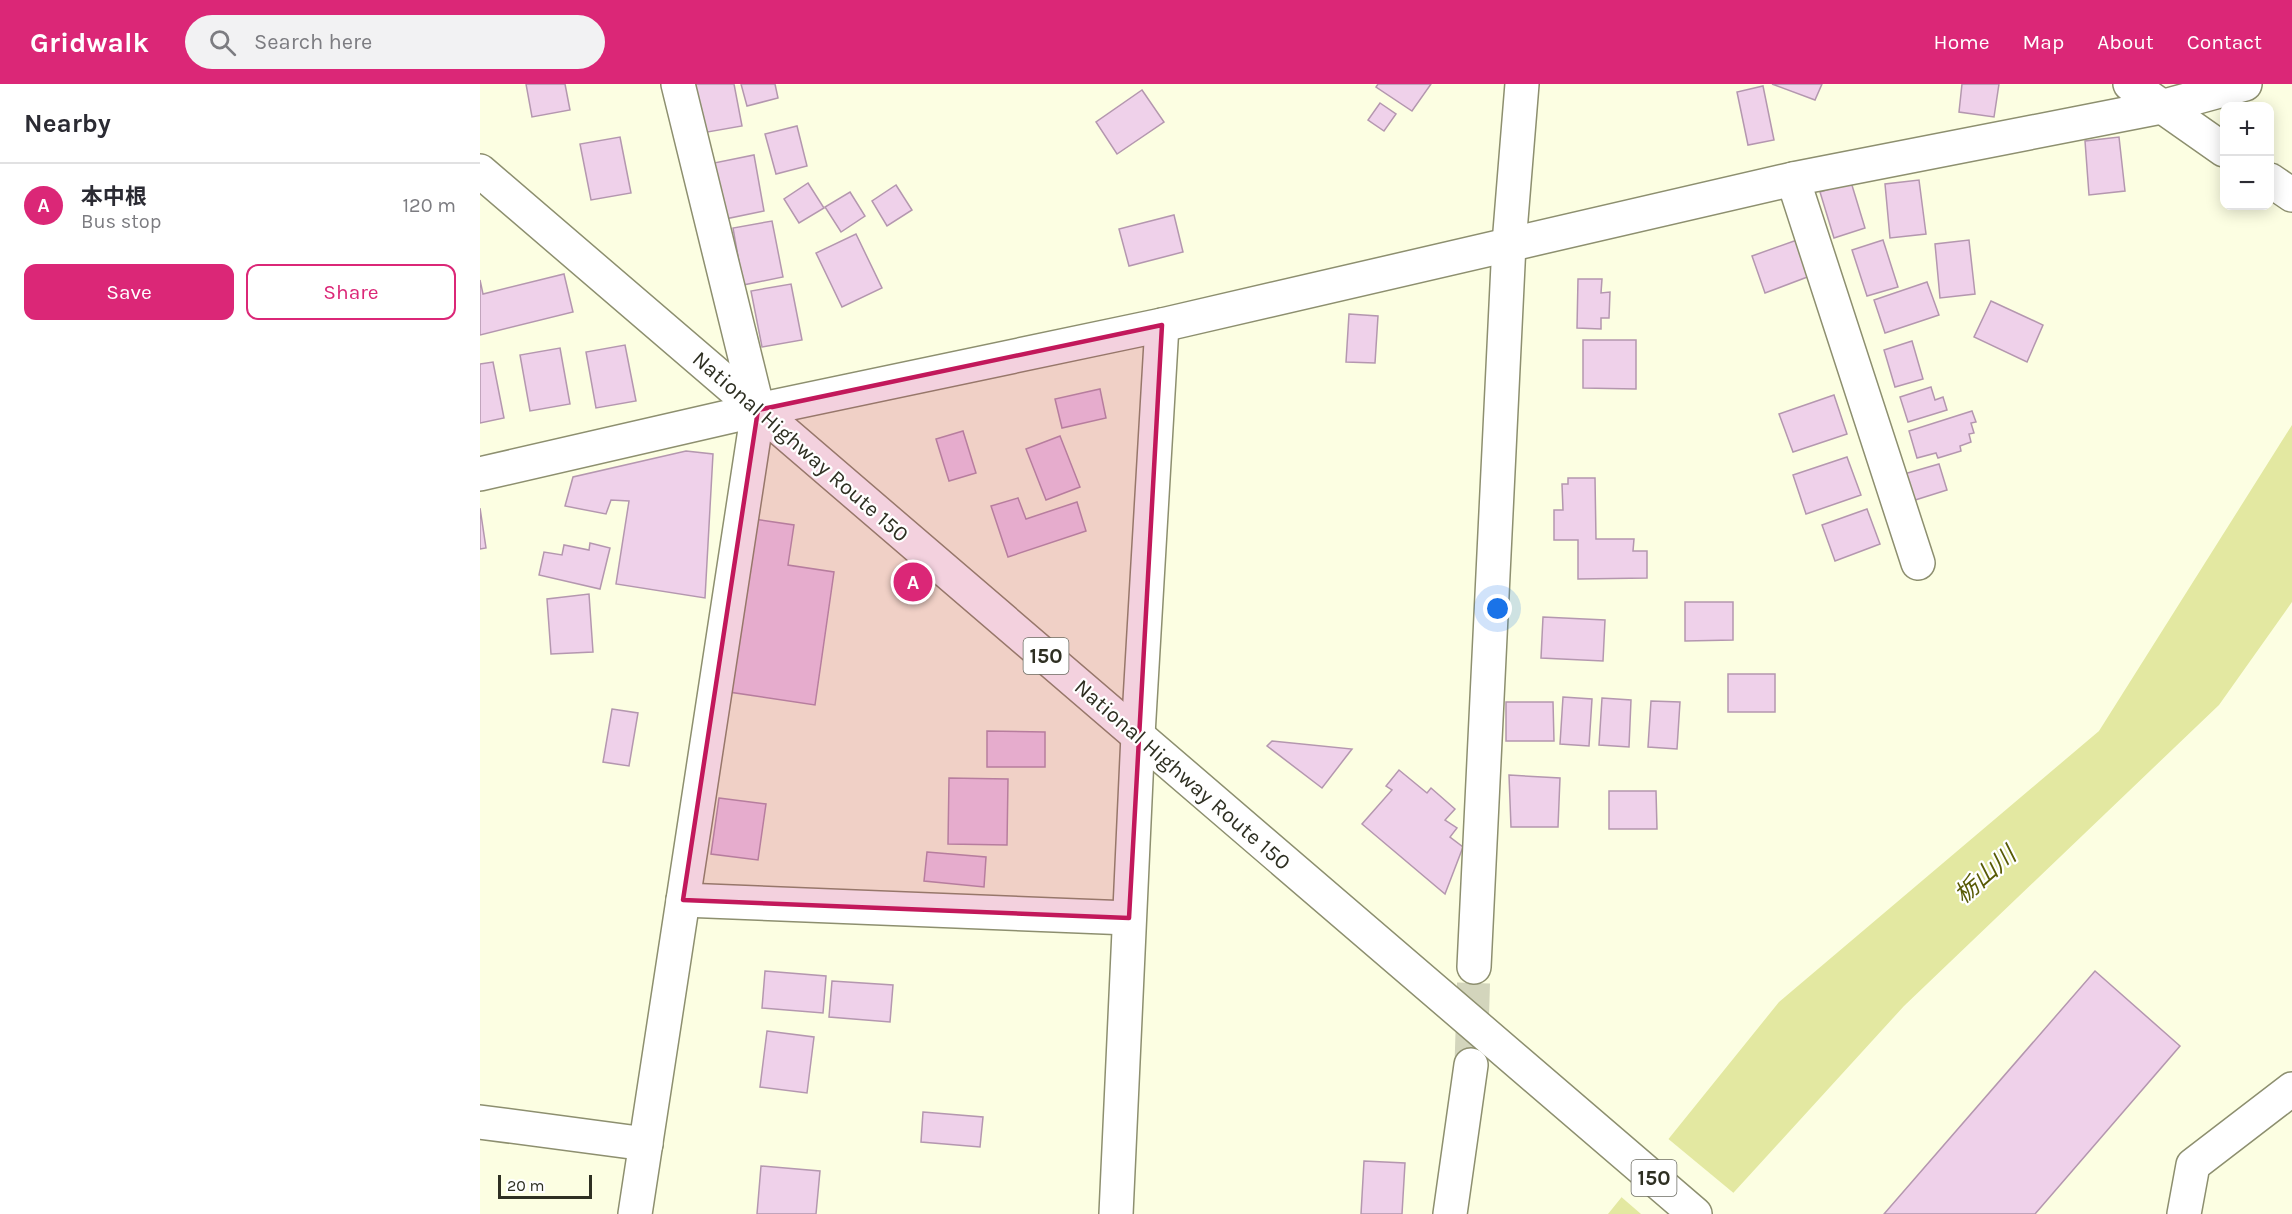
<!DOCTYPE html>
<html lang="en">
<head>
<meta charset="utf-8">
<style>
	:root { --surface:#fff; --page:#f2f2f3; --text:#2b2b33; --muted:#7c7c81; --line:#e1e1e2; --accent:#db2777 }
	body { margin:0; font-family:Karla,"Noto Sans JP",sans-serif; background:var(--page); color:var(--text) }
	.controls { position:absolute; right:18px; top:18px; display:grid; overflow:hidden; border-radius:12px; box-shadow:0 3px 15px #0003 }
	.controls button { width:54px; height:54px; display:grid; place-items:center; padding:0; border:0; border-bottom:2px solid var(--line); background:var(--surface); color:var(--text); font:30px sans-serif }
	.scale { position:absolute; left:18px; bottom:15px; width:94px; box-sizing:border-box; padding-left:6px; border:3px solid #2e2f22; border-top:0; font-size:16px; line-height:21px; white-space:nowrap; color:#2e2f22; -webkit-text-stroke:4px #fff; paint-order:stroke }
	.you { position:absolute; left:1018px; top:525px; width:21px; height:21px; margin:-15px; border:4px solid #fff; border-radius:50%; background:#1a73e8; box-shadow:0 0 0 9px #1a73e833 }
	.badge { display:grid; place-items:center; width:39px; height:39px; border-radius:50%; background:var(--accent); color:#fff; font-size:20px; font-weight:700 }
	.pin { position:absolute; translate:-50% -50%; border:3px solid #fff; box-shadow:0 2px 6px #0006 }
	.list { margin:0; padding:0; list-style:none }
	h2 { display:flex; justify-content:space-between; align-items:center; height:78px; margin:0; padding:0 24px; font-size:26px }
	h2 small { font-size:20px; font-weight:400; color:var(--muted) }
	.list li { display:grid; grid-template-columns:39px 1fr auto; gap:18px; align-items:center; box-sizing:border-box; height:84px; padding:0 24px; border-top:2px solid var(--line) }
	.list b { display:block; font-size:22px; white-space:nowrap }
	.list p { margin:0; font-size:20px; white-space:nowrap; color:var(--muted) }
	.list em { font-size:20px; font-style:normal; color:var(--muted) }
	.actions { display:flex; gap:12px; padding:18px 24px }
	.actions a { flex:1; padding:14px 0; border:2px solid var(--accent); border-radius:12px; text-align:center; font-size:21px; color:var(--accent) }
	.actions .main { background:var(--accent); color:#fff }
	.icon { flex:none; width:33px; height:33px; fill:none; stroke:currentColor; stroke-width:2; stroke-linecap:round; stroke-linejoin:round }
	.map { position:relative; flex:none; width:1812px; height:1130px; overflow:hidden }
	header { display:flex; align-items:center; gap:36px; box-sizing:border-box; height:84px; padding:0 30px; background:var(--accent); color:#fff }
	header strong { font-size:28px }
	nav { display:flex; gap:33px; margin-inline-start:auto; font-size:21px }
	.search { width:420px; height:54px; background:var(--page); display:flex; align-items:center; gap:15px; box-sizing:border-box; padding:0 21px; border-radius:33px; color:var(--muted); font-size:22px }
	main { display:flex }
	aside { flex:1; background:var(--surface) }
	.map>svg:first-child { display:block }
	.water { fill:#e3e8a1 }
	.pier { fill:#fcfee2 }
	.building { fill:#efd1ea; stroke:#b497af; stroke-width:1.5 }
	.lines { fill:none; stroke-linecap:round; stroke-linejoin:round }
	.minor-tunnel { stroke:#d3d5bc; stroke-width:33; stroke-dasharray:33 16; stroke-linecap:butt }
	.minor-casing { stroke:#8d8f6f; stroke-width:36 }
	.highway-casing { stroke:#8d8f6f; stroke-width:36 }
	.minor { stroke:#fff; stroke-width:33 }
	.highway { stroke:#fff; stroke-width:33 }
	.marked { fill:#c2185b; fill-opacity:0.2; stroke:#c2185b; stroke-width:4.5; stroke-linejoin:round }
	.labels { text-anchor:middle; stroke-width:4.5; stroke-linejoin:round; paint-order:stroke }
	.shield { fill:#fff; stroke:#6d6d64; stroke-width:1.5 }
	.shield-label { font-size:21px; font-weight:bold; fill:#2e2f22 }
	.street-label { font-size:22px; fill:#2e2f22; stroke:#fff }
	.water-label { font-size:24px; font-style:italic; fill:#585a05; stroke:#fff }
</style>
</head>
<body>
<header>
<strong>Gridwalk</strong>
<div class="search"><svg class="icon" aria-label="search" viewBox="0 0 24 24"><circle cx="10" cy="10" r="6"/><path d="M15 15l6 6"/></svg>Search here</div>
<nav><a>Home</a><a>Map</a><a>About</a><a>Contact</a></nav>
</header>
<main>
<aside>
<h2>Nearby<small></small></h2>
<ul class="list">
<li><span class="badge">A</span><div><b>本中根</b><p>Bus stop</p></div><em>120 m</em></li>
</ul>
<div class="actions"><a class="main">Save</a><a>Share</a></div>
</aside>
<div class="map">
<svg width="1812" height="1130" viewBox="0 0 1812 1130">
	<rect width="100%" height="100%" fill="#fcfee2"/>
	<path class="water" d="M1812 341V518L1739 621 1424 922 1234 1130H1128L1299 918 1619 647Z"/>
	<path class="pier" d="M1186 1053 1256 1111 1238 1130H1161L1139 1111Z"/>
	<g class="building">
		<path d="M46 0H85L90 26 52 33Z"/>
		<path d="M213 0H254L262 42 222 49Z"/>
		<path d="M261 0H295L298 14 267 22Z"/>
		<path d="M898 0H951L932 27 896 3Z"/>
		<path d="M1292 0H1342L1335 16Z"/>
		<path d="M1482 0H1519L1514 33 1479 28Z"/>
		<path d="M1283 2 1294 56 1268 61 1257 8Z"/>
		<path d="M662 6 684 38 637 70 616 38Z"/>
		<path d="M900 19 916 30 904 47 888 36Z"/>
		<path d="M317 42 327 82 296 90 285 50Z"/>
		<path d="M140 53 151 109 111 116 100 60Z"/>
		<path d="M1639 53 1645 107 1609 111 1605 57Z"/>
		<path d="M274 71 284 127 245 135 234 79Z"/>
		<path d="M1439 96 1446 150 1410 154 1405 100Z"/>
		<path d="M1371 98 1385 144 1354 154 1340 108Z"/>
		<path d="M328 99 344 124 319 139 304 115Z"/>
		<path d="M416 101 432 126 407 142 392 117Z"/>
		<path d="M370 108 385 132 361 148 345 123Z"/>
		<path d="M694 131 703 168 649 182 639 145Z"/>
		<path d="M292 137 303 193 263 201 253 144Z"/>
		<path d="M376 150 402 204 362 223 336 169Z"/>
		<path d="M1317 156 1330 192 1285 209 1272 172Z"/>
		<path d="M1403 156 1418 203 1387 212 1372 166Z"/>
		<path d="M1489 156 1495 210 1460 214 1455 160Z"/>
		<path d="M84 190 93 228 0 251V196L3 210Z"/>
		<path d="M1098 195H1122L1121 209 1130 208 1129 234H1121V245L1097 244Z"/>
		<path d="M1447 198 1459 231 1405 249 1394 216Z"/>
		<path d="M311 200 322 256 282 263 271 207Z"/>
		<path d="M1511 217 1563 241 1547 278 1494 253Z"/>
		<path d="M869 230 898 232 895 279 866 278Z"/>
		<path d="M1103 256H1156V305L1103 304Z"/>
		<path d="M1432 257 1443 295 1415 303 1404 266Z"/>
		<path d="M145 261 156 317 116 324 106 268Z"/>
		<path d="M80 264 90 320 50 327 40 271Z"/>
		<path d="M13 278 24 334 0 339V280Z"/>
		<path d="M1451 303 1455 316 1463 313 1467 326 1428 338 1420 313Z"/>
		<path d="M620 305 626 334 582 344 575 315Z"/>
		<path d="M1354 311 1367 350 1313 368 1299 330Z"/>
		<path d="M1492 327 1496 338 1491 339 1494 349 1489 350 1491 358 1480 362 1481 367 1458 374 1456 369 1437 374 1429 347Z"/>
		<path d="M483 347 496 389 469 397 456 355Z"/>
		<path d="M580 352 600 403 566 416 546 365Z"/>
		<path d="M206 367 233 370 225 514 136 500 149 417 131 416 126 430 85 422 93 393Z"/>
		<path d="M1367 373 1381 411 1326 430 1313 391Z"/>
		<path d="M1459 380 1467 406 1432 417 1424 390Z"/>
		<path d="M1088 394H1115L1116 455H1154L1153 467H1167V494L1098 495V456H1074V426H1083L1082 400H1088Z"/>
		<path d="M538 414 546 435 597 418 606 447 528 473 511 422Z"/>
		<path d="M0 424 6 464 0 465Z"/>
		<path d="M1387 425 1400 460 1355 477 1342 441Z"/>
		<path d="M274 435 314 441 308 481 354 488 335 621 249 608Z"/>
		<path d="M110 459 130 464 120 505 59 491 64 468 82 471 84 461 109 466Z"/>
		<path d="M109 510 113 568 71 570 67 515Z"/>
		<path d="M1205 518H1253V556L1205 557Z"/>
		<path d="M1063 533 1125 536 1123 577 1061 574Z"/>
		<rect x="1248" y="590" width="47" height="38"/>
		<path d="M1083 613 1112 615 1109 662 1080 660Z"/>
		<path d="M1122 614 1151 616 1149 663 1119 661Z"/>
		<path d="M1171 617 1200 618 1197 665 1168 663Z"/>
		<path d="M1026 618H1073L1074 657H1026Z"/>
		<path d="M132 625 158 629 149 682 123 678Z"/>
		<path d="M507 647 565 648V683H507Z"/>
		<path d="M792 657 872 665 842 704 787 662Z"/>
		<path d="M919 686 947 709 951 704 975 725 965 736 977 744 970 753 983 763 965 810 882 740 912 706 906 702Z"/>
		<path d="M1029 691 1080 694 1078 743H1031Z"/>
		<path d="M469 694 528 695 527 761 468 760Z"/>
		<path d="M1129 707H1176L1177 745H1129Z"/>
		<path d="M239 714 286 720 278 776 231 770Z"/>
		<path d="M447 768 506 773 504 803 444 797Z"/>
		<path d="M285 887 346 892 343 929 282 924Z"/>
		<path d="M1615 887 1700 962 1555 1130H1404Z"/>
		<path d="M352 897 413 901 410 938 349 933Z"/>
		<path d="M287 947 334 953 327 1009 280 1003Z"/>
		<path d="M443 1028 503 1033 500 1063 441 1058Z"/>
		<path d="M884 1077 925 1079 922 1130H881Z"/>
		<path d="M281 1082 340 1087 336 1130H277Z"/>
	</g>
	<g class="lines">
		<path class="minor-tunnel" d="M991 981 994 883"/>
		<defs>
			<g id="minor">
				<path d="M1650 0 1744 66"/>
				<path d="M1313 95 1438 479"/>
				<path d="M1790 96 1812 111"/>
				<path d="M0 390 278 326 682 241 1313 95 1681 23 1765 0"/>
				<path d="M203 816 649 834"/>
				<path d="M994 883 1029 160 1042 0"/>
				<path d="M0 1038 166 1060"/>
				<path d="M155 1130 278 326 198 0"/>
				<path d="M636 1130 658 651 682 241"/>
				<path d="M970 1130 991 981"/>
				<path d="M1704 1130 1713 1081 1812 1005"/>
			</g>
			<path id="highway" d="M0 87 1215 1130"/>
		</defs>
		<use href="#minor" class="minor-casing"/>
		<use href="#highway" class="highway-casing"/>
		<use href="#minor" class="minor"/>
		<use href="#highway" class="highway"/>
	</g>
	<path class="marked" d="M682 241 649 834 203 816 278 326Z"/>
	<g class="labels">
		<g class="shield">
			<rect x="543.5" y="554" width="45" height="36" rx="4.5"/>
			<rect x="1151.5" y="1076" width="45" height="36" rx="4.5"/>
		</g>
		<g class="shield-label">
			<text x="566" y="579">150</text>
			<text x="1174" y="1101">150</text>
		</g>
		<g class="street-label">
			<text transform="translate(321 362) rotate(41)" y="8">National Highway Route 150</text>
			<text transform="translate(703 690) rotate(41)" y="8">National Highway Route 150</text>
		</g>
		<g class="water-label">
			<text transform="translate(1505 791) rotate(-41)" y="8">栃山川</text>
		</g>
	</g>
</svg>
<div class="controls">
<button>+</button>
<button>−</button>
</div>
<div class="scale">20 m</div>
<div class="you"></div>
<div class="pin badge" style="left:433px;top:498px">A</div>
</div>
</main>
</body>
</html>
